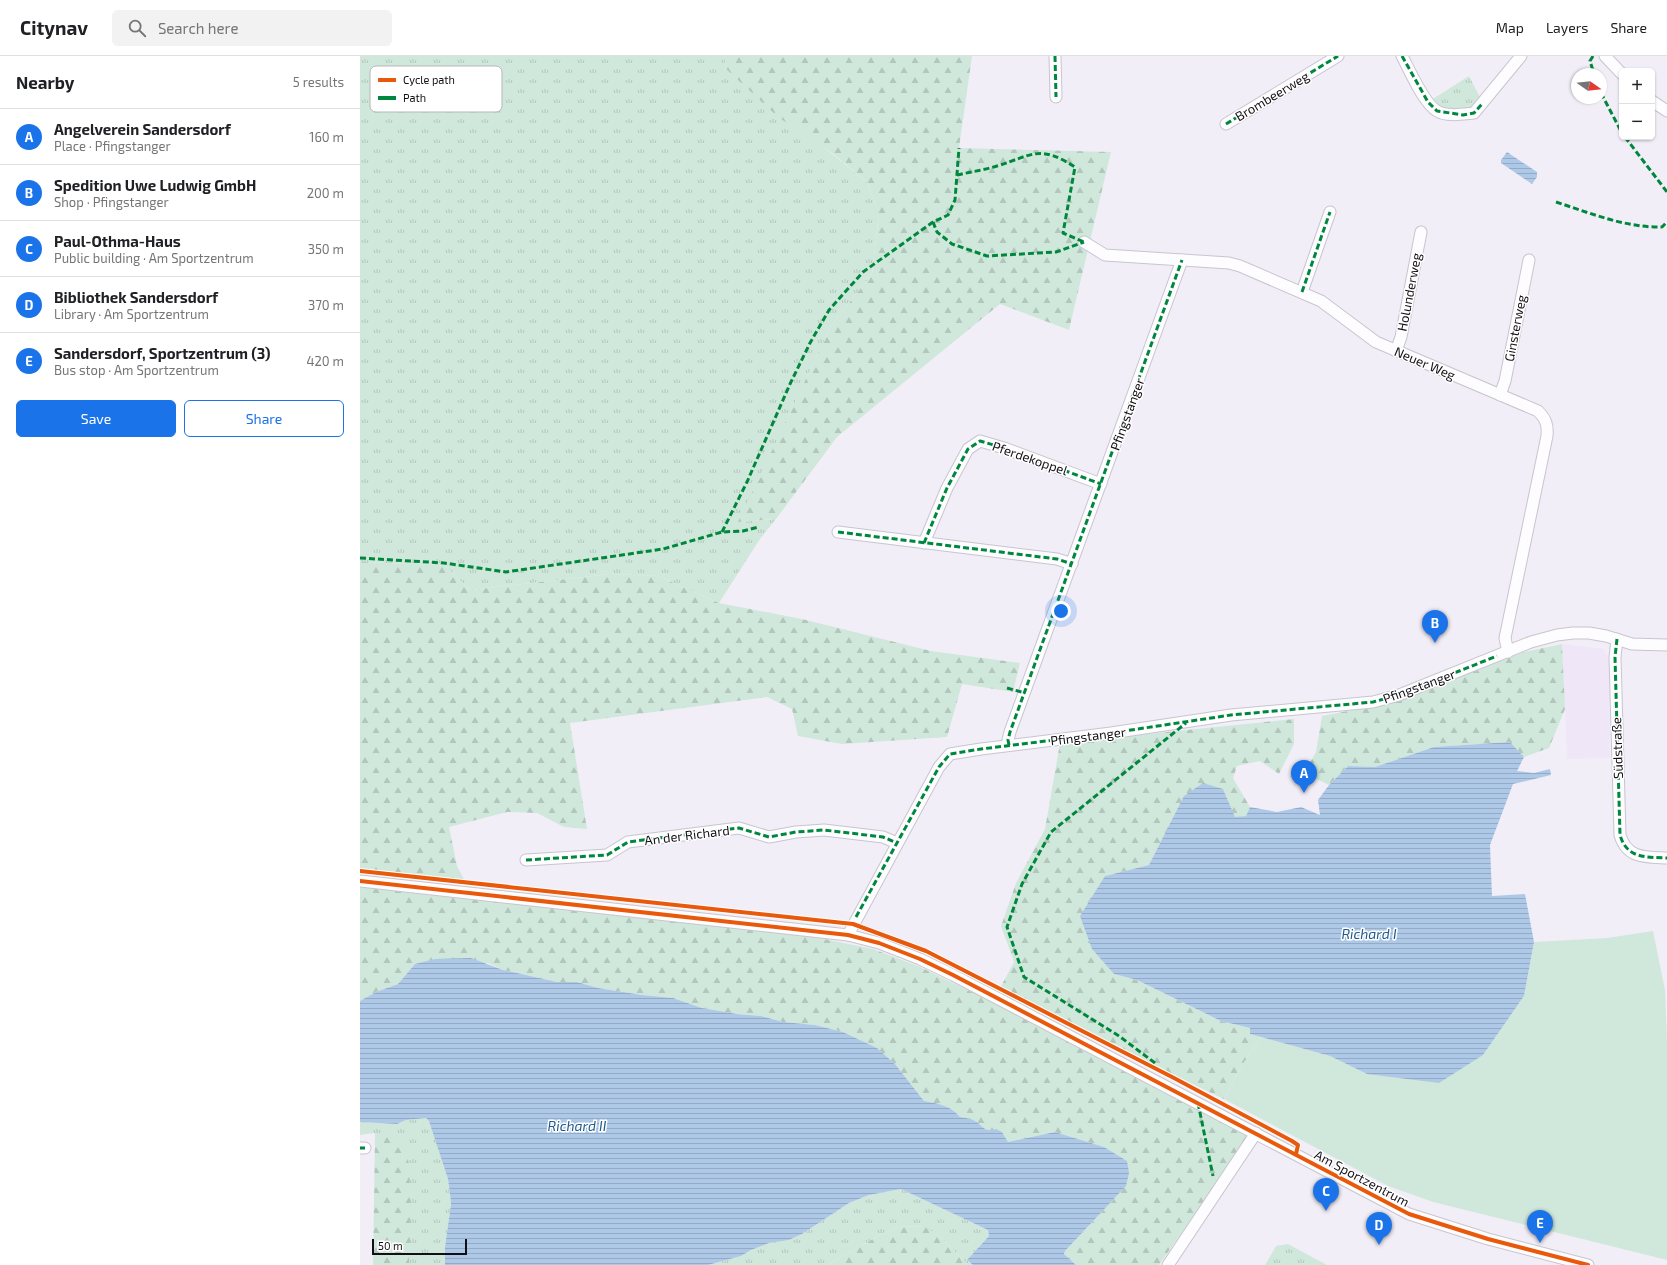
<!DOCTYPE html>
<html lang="en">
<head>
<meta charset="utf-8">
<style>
	:root { --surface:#fff; --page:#f2f2f2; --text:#202124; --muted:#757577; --line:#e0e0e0; --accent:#1a73e8 }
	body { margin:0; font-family:"Exo 2",sans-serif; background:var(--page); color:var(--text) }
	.controls { position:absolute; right:12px; top:12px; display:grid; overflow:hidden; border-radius:6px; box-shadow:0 1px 3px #0004 }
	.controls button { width:36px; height:36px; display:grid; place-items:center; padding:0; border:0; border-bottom:1px solid var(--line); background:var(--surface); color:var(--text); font:20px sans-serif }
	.compass { position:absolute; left:1211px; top:12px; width:36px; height:36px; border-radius:50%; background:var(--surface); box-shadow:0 1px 3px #0004; rotate:104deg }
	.scale { position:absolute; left:12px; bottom:10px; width:95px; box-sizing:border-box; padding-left:4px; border:2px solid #120f15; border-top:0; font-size:11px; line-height:14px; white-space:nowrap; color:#120f15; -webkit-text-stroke:3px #fff; paint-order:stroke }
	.you { position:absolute; left:701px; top:555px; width:14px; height:14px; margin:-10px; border:3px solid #fff; border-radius:50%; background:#1a73e8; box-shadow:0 0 0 6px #1a73e833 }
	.badge { display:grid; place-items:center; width:26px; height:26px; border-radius:50%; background:var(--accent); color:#fff; font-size:13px; font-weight:700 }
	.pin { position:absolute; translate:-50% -33px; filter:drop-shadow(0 1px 2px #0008) }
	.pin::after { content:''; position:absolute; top:21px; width:14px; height:12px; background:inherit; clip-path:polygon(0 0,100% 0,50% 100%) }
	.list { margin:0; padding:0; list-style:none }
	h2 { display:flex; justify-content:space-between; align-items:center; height:52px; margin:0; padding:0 16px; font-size:17px }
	h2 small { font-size:13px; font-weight:400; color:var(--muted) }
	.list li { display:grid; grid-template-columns:26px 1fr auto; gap:12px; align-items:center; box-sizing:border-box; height:56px; padding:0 16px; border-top:1px solid var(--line) }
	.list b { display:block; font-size:15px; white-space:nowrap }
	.list p { margin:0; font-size:13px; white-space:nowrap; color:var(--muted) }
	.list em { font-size:13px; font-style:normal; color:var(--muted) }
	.actions { display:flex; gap:8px; padding:12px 16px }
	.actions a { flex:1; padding:9px 0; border:1px solid var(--accent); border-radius:6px; text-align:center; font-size:14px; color:var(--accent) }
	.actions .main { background:var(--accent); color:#fff }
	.icon { flex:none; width:22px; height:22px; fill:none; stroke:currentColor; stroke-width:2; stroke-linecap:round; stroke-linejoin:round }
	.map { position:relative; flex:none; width:1307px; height:1209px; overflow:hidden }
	header { display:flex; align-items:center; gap:24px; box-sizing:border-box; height:56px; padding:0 20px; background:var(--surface); border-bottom:1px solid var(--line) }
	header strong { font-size:19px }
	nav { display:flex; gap:22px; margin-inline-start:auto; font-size:14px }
	.search { width:280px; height:36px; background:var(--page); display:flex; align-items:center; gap:10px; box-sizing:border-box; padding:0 14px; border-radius:6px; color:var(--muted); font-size:15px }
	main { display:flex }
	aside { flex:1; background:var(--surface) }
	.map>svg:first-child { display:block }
	.built { fill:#efe6f8 }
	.grass { fill:url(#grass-tufts) }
	.forest { fill:url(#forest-firs) }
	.garden { fill:#d0e8db }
	.water { fill:url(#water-rules) }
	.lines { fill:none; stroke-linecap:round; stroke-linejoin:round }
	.street-casing { stroke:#c9c5cd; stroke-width:13 }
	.street { stroke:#fdfcfe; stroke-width:11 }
	.quiet { stroke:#00873e; stroke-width:3; stroke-dasharray:6 3; stroke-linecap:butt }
	.cycleway-casing { stroke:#fff; stroke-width:6 }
	.cycleway { stroke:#e8590c; stroke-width:4 }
	.labels { text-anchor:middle; stroke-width:3; stroke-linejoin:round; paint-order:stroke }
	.street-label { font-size:13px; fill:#120f15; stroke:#fff }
	.water-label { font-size:14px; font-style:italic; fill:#205a8c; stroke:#fff }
	.key { fill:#fff; stroke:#b8b7b9; stroke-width:1 }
	.key-label { font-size:11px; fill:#120f15 }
</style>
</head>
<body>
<header>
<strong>Citynav</strong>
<div class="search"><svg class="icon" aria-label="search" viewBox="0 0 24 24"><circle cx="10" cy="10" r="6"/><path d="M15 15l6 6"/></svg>Search here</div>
<nav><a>Map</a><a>Layers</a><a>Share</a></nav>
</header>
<main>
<aside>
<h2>Nearby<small>5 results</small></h2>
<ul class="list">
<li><span class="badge">A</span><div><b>Angelverein Sandersdorf</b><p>Place · Pfingstanger</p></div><em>160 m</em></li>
<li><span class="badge">B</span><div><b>Spedition Uwe Ludwig GmbH</b><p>Shop · Pfingstanger</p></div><em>200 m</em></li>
<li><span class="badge">C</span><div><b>Paul-Othma-Haus</b><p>Public building · Am Sportzentrum</p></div><em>350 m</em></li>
<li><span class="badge">D</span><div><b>Bibliothek Sandersdorf</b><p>Library · Am Sportzentrum</p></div><em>370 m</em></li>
<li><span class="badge">E</span><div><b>Sandersdorf, Sportzentrum (3)</b><p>Bus stop · Am Sportzentrum</p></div><em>420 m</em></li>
</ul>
<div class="actions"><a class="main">Save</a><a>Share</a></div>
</aside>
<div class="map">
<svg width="1307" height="1209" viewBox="0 0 1307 1209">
	<defs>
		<pattern id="grass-tufts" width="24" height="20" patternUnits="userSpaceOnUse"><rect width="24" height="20" fill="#d0e8db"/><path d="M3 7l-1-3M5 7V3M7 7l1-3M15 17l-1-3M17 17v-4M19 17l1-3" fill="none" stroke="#b2c6bb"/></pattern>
		<pattern id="forest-firs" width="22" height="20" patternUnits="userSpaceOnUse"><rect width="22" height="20" fill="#d0e8db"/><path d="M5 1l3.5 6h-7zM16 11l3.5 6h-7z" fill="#b2c6bb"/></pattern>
		<pattern id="water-rules" width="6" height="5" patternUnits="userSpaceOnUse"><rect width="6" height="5" fill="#aec9e7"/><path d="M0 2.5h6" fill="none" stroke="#95abc5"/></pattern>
	</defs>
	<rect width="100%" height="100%" fill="#f2eef7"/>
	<path class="built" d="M1202 588 1243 593 1249 602 1250 702 1207 703Z"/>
	<g class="grass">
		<path d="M0 0H366L365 12 507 126 519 157 512 218 471 270 379 466 416 463 400 483 359 547 298 520 250 518 110 534 84 509 0 506Z"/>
		<path d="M1109 20 1123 47 1099 58 1068 46Z"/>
		<path d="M66 1062 69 1065 75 1080 88 1123 90 1138 91 1148 85 1191V1209H49L15 1077 0 1079V1066L37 1068 46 1064Z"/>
		<path d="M541 1133 628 1174 629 1180 607 1204 613 1209H608L580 1181 563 1170 538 1171 518 1180 468 1209H348L381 1200 391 1194 409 1187 429 1184 442 1178 489 1147 509 1139Z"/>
		<path d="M928 1188 967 1209H905L916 1190Z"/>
	</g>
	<g class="forest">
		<path d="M366 0H612L599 92 751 96 709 274 640 248 477 381 416 463 378 466 471 270 512 218 519 157 507 126 472 97 418 61 365 12Z"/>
		<path d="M0 506 84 509 110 534 250 518 298 520 359 547 442 563 571 595 660 607 653 636 602 628 587 681 482 688 438 680 432 653 407 641 210 667 227 773 204 771 177 757 147 756 89 771 97 810 107 829 0 818Z"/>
		<path d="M1202 588 1205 653 1189 692 1164 701 1150 686 1074 691 1015 711 988 710 969 729 944 717 956 696 962 660 1028 647 1164 596Z"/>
		<path d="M934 663V688L919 718 900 705 877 710 873 722 890 751 886 760 875 762 863 733 801 786 789 809 745 820 754 918 777 924 861 965 890 972V978L901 981 881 1011 864 1043 638 936 654 906 641 870 656 827 685 773 700 687Z"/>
		<path d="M0 831 455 881 513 893 558 910 628 944 890 1079 799 1209H716L704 1198 705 1195 766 1130 744 1091 695 1076 648 1086 642 1076 629 1075 623 1072 613 1064 600 1061C590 1049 579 1048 564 1045L535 1008 517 992 483 976 455 969 423 966 401 960 377 958 342 952 313 942 282 939 238 932 217 926H197L143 914 128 907 55 908 38 928 16 936 0 945Z"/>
		<path d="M15 1077 41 1084 49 1107 51 1158 49 1209H13Z"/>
		<path d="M564 1170 580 1181 608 1209H468L518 1180 538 1171Z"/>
	</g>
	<path class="garden" d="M1293 875 1305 934 1307 983V1204L1073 1146 1028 1130 864 1043 881 1011 901 981 970 1000 1007 1018 1123 999 1164 940 1174 886 1247 882Z"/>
	<g class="water">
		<path d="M1147 96 1177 116V121L1172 128 1141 107V104Z"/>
		<path d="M1150 686 1164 701 1157 715 1174 717 1190 713 1191 719 1153 728 1130 789 1132 840 1165 838 1174 886 1164 940 1123 999 1079 1027 1007 1018 970 1000 890 978V972L861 965 777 924 754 918 732 893 720 860 745 820 789 809 824 740 843 727 863 733 875 761 886 760 890 751 917 756 941 751 960 759 958 744 969 729 988 710 1015 711 1074 691Z"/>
		<path d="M111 902 143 914 197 926H217L238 932 282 939 313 942 342 952 377 958 401 960 423 966 455 969 483 976 517 992 535 1008 564 1045C579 1048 590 1049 600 1061 604 1062 610 1062 613 1064 624 1069 622 1077 636 1073L642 1076 648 1086 695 1076 744 1091 767 1105 769 1117 766 1130 705 1195 704 1198 716 1209H613L607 1204 629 1180 628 1174 541 1133 509 1139 489 1147 442 1178 429 1184 409 1187 391 1194 381 1200 348 1209H85V1191L91 1148 90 1138 88 1123 69 1065 66 1062 46 1064 37 1068 0 1066V945L16 936 38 928 55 908 75 903Z"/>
	</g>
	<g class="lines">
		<defs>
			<g id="street">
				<path d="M695 0 696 41"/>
				<path d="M1042 0C1049 13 1064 48 1077 55 1087 61 1103 58 1114 57L1161 0"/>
				<path d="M1245 0 1262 18"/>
				<path d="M1292 45 1307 55"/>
				<path d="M866 68 978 0"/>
				<path d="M724 186 745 199 869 207 880 210 961 245 1016 286 1178 355C1186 363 1188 369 1187 380L1145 582 1148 596"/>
				<path d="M942 236 970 156"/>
				<path d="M1036 295 1041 281 1061 176"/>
				<path d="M1140 339 1145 325 1169 204"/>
				<path d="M478 476 697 503 712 508"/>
				<path d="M564 487 587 432 608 393 620 385 644 392 741 428"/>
				<path d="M1257 583 1255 601 1260 779C1267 803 1286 801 1307 802"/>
				<path d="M649 689 648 684 650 676 822 204"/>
				<path d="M166 804 247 799 268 786 379 772 409 781 436 776 464 774 523 781 537 787"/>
				<path d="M0 825 488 879 519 887 560 903 593 919 1049 1158 1128 1183 1228 1209"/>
				<path d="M488 879 579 711 590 698 621 693 751 677 871 659 1013 646 1039 639 1171 586 1197 579 1213 577H1229L1246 580 1272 588 1307 589"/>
				<path d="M0 1092H5"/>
				<path d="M808 1209 896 1077"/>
			</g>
		</defs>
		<use href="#street" class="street-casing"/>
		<use href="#street" class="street"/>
		<g class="quiet">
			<path d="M695 0 696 41"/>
			<path d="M1042 0 1068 46 1077 55 1103 59 1114 57 1123 47"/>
			<path d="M1233 0 1230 5 1234 18"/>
			<path d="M1241 37 1262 77"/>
			<path d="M866 68 978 0"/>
			<path d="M1265 81 1307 136"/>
			<path d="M597 119C610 116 624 114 637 110 673 99 679 88 715 111L703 177 724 186"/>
			<path d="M1196 146C1230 157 1266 172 1302 171L1307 166"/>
			<path d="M573 166 577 176 592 188 627 200 696 196 724 186"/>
			<path d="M942 236 970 156"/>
			<path d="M362 476 387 426 430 328 450 287 469 254 503 216 573 166 588 159 595 144 599 92"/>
			<path d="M478 476 697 503 712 508"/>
			<path d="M564 487 587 432 608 393 620 385 644 392 741 428"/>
			<path d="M0 502 84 507 146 516 303 493 362 476 383 475 399 471"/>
			<path d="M1257 583 1255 601 1260 779C1267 803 1286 801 1307 802"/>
			<path d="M647 632 665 637"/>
			<path d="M649 689 648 684 650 676 822 204"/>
			<path d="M166 804 247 799 268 786 379 772 409 781 436 776 464 774 523 781 537 787"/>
			<path d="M496 861 579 711 590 698 621 693 751 677 871 659 1013 646 1039 639 1137 600"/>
			<path d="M795 1007 759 980 664 921 647 871 662 828 691 776 826 667"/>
			<path d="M838 1047 853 1120"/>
			<path d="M0 1092H5"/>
		</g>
		<defs>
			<g id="cycleway">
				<path d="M0 815 493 868 566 895 814 1022 932 1085 938 1089 936 1098"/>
				<path d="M0 825 488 879 519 887 560 903 593 919 1049 1158 1128 1183 1228 1209"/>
			</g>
		</defs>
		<use href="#cycleway" class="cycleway-casing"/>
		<use href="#cycleway" class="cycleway"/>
	</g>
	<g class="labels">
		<g class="street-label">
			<text transform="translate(912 40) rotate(-31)" y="5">Brombeerweg</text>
			<text transform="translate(1049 236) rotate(-79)" y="5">Holunderweg</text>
			<text transform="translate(1155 272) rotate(-79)" y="5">Ginsterweg</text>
			<text transform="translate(1065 307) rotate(23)" y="5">Neuer Weg</text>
			<text transform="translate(767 358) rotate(-70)" y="5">Pfingstanger</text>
			<text transform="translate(670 402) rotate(19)" y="5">Pferdekoppel</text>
			<text transform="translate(1059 630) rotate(-20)" y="5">Pfingstanger</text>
			<text transform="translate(728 680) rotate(-7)" y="5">Pfingstanger</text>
			<text transform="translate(1257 692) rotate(-92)" y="5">Südstraße</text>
			<text transform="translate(327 779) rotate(-7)" y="5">An der Richard</text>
			<text transform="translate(1002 1122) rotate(28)" y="5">Am Sportzentrum</text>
		</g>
		<g class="water-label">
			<text x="1009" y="883">Richard I</text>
			<text x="217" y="1075">Richard II</text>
		</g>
	</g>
	<rect x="10" y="10" width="132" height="46" rx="6" class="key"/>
	<rect x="18" y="22" width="18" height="4" fill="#e8590c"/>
	<rect x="18" y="40" width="18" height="4" fill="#00873e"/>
	<g class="key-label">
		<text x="43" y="28">Cycle path</text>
		<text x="43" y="46">Path</text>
	</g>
</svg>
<div class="controls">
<button>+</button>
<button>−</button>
</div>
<svg class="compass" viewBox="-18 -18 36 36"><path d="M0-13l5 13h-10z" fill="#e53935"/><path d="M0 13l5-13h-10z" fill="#757577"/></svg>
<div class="scale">50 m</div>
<div class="you"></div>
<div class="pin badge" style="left:944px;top:737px">A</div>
<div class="pin badge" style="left:1075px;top:587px">B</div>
<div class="pin badge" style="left:966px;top:1155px">C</div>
<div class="pin badge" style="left:1019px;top:1189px">D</div>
<div class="pin badge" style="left:1180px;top:1187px">E</div>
</div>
</main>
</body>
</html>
